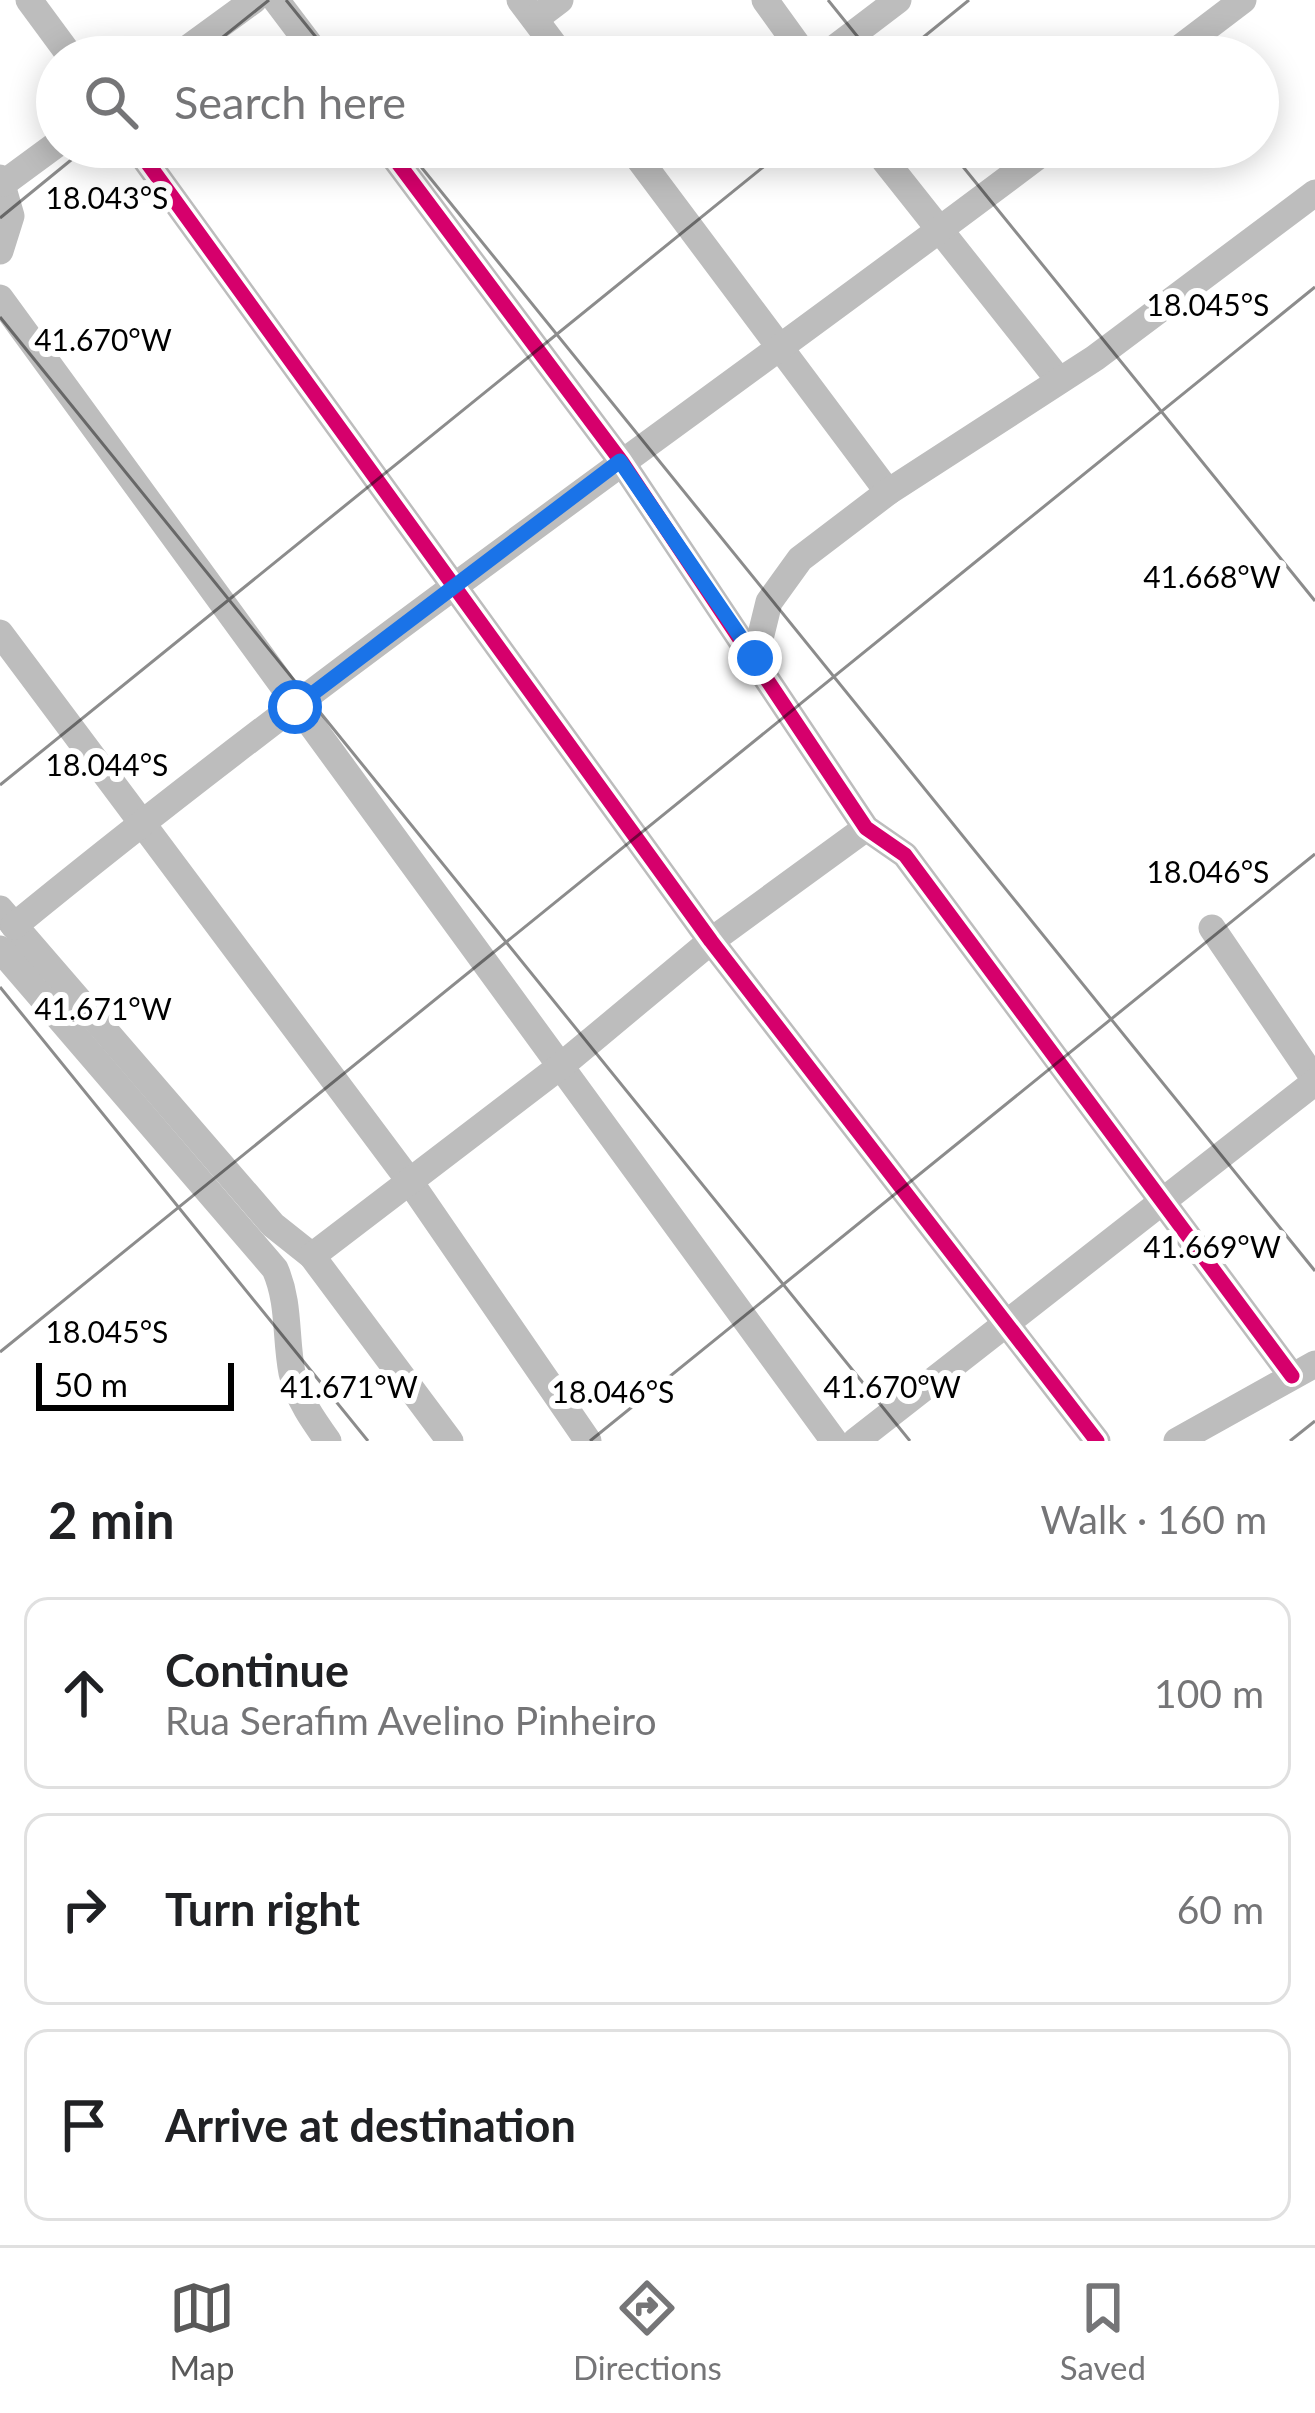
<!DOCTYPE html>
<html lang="en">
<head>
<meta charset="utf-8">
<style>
	:root { --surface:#fff; --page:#f2f2f2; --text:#202124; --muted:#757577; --line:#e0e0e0; --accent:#595959 }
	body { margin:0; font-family:Lato,sans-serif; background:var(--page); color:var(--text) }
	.scale { position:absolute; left:36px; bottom:30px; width:198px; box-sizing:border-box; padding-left:12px; border:6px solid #000; border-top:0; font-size:33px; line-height:42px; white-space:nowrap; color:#000; -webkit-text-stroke:9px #fff; paint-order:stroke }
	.stop { position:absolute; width:36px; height:36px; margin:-27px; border:9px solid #1a73e8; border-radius:50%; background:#fff }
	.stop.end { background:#1a73e8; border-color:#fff; box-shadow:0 3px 12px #0008 }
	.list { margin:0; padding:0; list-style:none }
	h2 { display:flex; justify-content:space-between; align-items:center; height:156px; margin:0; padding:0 48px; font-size:51px }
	h2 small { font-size:39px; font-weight:400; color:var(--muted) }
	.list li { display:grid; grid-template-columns:78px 1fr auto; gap:36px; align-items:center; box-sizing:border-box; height:192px; margin:0 24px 24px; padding:0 24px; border:3px solid var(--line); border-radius:24px }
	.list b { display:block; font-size:45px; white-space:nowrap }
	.list p { margin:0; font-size:39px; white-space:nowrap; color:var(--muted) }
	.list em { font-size:39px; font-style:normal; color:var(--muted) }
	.icon { flex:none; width:66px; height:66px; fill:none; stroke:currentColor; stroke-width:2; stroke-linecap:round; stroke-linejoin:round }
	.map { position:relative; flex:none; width:1315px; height:1441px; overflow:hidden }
	.search { position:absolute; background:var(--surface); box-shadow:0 6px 30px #0003; left:36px; right:36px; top:36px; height:132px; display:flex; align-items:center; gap:30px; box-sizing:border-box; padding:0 42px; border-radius:66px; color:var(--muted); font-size:45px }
	.sheet { height:804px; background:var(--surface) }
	nav { display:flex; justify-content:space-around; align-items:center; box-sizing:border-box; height:168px; border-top:3px solid var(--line); background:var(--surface); font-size:33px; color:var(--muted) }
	nav a { display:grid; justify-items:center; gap:6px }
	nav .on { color:var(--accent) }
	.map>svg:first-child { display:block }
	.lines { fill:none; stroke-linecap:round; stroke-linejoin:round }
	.street { stroke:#bdbdbd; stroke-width:27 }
	.cycleway-casing { stroke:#fff; stroke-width:22 }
	.cycleway { stroke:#d6006c; stroke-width:15 }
	.route { stroke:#1a73e8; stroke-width:15 }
	.ticks { fill:none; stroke:#000; stroke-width:3; stroke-opacity:0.45 }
	.ticks-label { font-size:30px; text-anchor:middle; fill:#000; stroke:#fff; stroke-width:12; stroke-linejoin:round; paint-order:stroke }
</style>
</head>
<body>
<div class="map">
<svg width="1315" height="1441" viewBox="0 0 1315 1441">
	<rect width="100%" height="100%" fill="#fff"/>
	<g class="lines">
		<g class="street">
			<path d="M29 0 71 57"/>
			<path d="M276 0 319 57"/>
			<path d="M520 0 563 57"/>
			<path d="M765 0 806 57"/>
			<path d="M535 19 560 0"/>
			<path d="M176 57 254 0"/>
			<path d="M823 57 898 0"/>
			<path d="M1168 57 1243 0"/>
			<path d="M136 147 711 941 1097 1441"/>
			<path d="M386 147 621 461 866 828 905 855 1292 1376"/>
			<path d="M630 147 888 492"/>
			<path d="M874 147 1058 379"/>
			<path d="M0 178 11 216 0 251"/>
			<path d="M4 183 57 144"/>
			<path d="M0 298 834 1441"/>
			<path d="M0 633 408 1179 588 1441"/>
			<path d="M755 659 769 602 800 559 888 492 1095 358 1315 193"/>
			<path d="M0 909 273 1225 312 1256"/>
			<path d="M14 926C349 652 705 408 1050 147"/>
			<path d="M1212 928 1315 1080"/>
			<path d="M0 949 275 1269C290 1303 285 1337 292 1373 298 1399 313 1420 328 1441"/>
			<path d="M450 1441 312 1256 562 1065 711 941 866 828"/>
			<path d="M856 1441 1315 1082"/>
			<path d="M1177 1441 1315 1364"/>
		</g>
		<defs>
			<g id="cycleway">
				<path d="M136 147 711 941 1097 1441"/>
				<path d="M386 147 621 461 866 828 905 855 1292 1376"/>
			</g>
		</defs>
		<use href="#cycleway" class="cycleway-casing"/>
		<use href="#cycleway" class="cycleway"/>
	</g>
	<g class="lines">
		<path class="route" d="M295 707 620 461 755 658"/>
	</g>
	<path class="ticks" d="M286 0 332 57M828 0 874 57M198 57 269 0M899 57 969 0M405 147 1315 1271M947 147 1315 601M0 218 87 147M0 317 910 1441M0 785 788 147M0 987 368 1441M0 1352 1315 287M590 1441 1315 854M1290 1441 1315 1421"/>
	<g class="ticks-label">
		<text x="107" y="209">18.043°S</text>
		<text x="1208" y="316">18.045°S</text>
		<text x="103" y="351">41.670°W</text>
		<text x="1212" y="588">41.668°W</text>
		<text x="107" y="776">18.044°S</text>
		<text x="1208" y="883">18.046°S</text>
		<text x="103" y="1020">41.671°W</text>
		<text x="1212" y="1258">41.669°W</text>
		<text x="107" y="1343">18.045°S</text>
		<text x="349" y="1398">41.671°W</text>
		<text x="892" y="1398">41.670°W</text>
		<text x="613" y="1403">18.046°S</text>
	</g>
</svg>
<div class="scale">50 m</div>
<div class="stop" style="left:295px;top:707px"></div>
<div class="stop end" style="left:755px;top:658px"></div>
<div class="search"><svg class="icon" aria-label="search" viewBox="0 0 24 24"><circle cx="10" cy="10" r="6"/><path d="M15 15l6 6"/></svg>Search here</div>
</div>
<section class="sheet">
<h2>2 min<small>Walk · 160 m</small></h2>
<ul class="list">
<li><svg class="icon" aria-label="ahead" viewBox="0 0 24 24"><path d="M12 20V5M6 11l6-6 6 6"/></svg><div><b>Continue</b><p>Rua Serafim Avelino Pinheiro</p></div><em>100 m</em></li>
<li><svg class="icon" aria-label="right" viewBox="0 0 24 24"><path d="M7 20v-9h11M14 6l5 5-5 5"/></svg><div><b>Turn right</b></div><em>60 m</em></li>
<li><svg class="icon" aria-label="arrive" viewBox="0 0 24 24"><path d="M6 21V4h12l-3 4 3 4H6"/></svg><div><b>Arrive at destination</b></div></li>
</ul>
</section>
<nav>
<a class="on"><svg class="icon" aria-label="map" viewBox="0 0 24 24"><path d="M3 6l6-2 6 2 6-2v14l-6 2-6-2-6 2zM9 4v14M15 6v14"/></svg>Map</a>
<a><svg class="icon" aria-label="directions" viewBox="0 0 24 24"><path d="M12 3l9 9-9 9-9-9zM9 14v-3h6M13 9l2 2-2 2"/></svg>Directions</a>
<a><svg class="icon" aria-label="saved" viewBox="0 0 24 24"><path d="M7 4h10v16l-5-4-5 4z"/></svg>Saved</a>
</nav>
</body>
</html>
